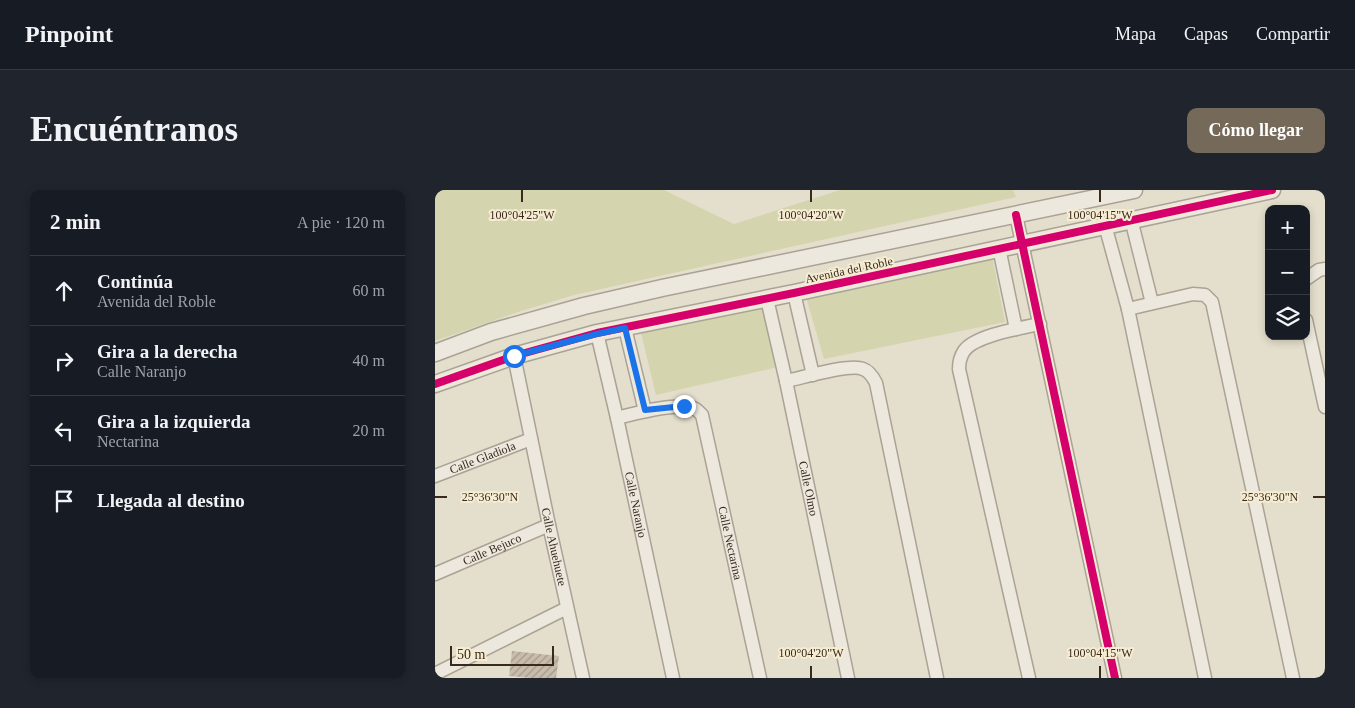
<!DOCTYPE html>
<html lang="es">
<head>
<meta charset="utf-8">
<style>
	:root { --surface:#171b24; --page:#20242c; --text:#f1f3f6; --muted:#9ea1a6; --line:#363941; --accent:#75695a }
	body { margin:0; font-family:"Times New Roman",serif; background:var(--page); color:var(--text) }
	.controls { position:absolute; right:15px; top:15px; display:grid; overflow:hidden; border-radius:10px; box-shadow:0 2px 8px #0003 }
	.controls button { width:45px; height:45px; display:grid; place-items:center; padding:0; border:0; border-bottom:1px solid var(--line); background:var(--surface); color:var(--text); font:25px sans-serif }
	.scale { position:absolute; left:15px; bottom:12px; width:104px; box-sizing:border-box; padding-left:5px; border:2px solid #392a1d; border-top:0; font-size:14px; line-height:18px; white-space:nowrap; color:#392a1d; -webkit-text-stroke:4px #f6ecd2; paint-order:stroke }
	.stop { position:absolute; width:15px; height:15px; margin:-11px; border:4px solid #1a73e8; border-radius:50%; background:#fff }
	.stop.end { background:#1a73e8; border-color:#fff; box-shadow:0 1px 5px #0008 }
	.list { margin:0; padding:0; list-style:none }
	h2 { display:flex; justify-content:space-between; align-items:center; height:65px; margin:0; padding:0 20px; font-size:21px }
	h2 small { font-size:16px; font-weight:400; color:var(--muted) }
	.list li { display:grid; grid-template-columns:32px 1fr auto; gap:15px; align-items:center; box-sizing:border-box; height:70px; padding:0 20px; border-top:1px solid var(--line) }
	.list b { display:block; font-size:19px; white-space:nowrap }
	.list p { margin:0; font-size:16px; white-space:nowrap; color:var(--muted) }
	.list em { font-size:16px; font-style:normal; color:var(--muted) }
	.icon { flex:none; width:28px; height:28px; fill:none; stroke:currentColor; stroke-width:2; stroke-linecap:round; stroke-linejoin:round }
	.map { position:relative; flex:none; width:890px; height:488px; overflow:hidden; border-radius:10px }
	header { display:flex; align-items:center; gap:30px; box-sizing:border-box; height:70px; padding:0 25px; background:var(--surface); border-bottom:1px solid var(--line) }
	header strong { font-size:24px }
	nav { display:flex; gap:28px; margin-inline-start:auto; font-size:18px }
	.intro { display:flex; align-items:center; justify-content:space-between; box-sizing:border-box; height:120px; padding:0 30px }
	h1 { margin:0; font-size:35px }
	.button { padding:12px 22px; border-radius:10px; background:var(--accent); color:#fff; font-size:18px; font-weight:700 }
	main { display:flex; gap:30px; padding:0 30px }
	aside { flex:1; background:var(--surface); border-radius:10px; box-shadow:0 2px 8px #0003 }
	.map>svg:first-child { display:block }
	.green { fill:#d4d5ae }
	.building { fill:url(#building-hatch) }
	.lines { fill:none; stroke-linecap:round; stroke-linejoin:round }
	.minor-casing { stroke:#aaa295; stroke-width:15 }
	.tertiary-casing { stroke:#aaa295; stroke-width:19 }
	.minor { stroke:#ece8de; stroke-width:12 }
	.tertiary { stroke:#ece8de; stroke-width:16 }
	.cycleway-casing { stroke:#f6ecd2; stroke-width:11 }
	.cycleway { stroke:#d6006c; stroke-width:8 }
	.route { stroke:#1a73e8; stroke-width:6 }
	.ticks { fill:none; stroke:#392a1d; stroke-width:2 }
	.labels { text-anchor:middle; stroke-width:4; stroke-linejoin:round; paint-order:stroke }
	.street-label { font-size:12px; fill:#392a1d; stroke:#f6ecd2 }
	.ticks-label { font-size:12px; text-anchor:middle; fill:#392a1d; stroke:#f6ecd2; stroke-width:4; stroke-linejoin:round; paint-order:stroke }
</style>
</head>
<body>
<header>
<strong>Pinpoint</strong>
<nav><a>Mapa</a><a>Capas</a><a>Compartir</a></nav>
</header>
<div class="intro"><h1>Encuéntranos</h1><a class="button">Cómo llegar</a></div>
<main>
<aside>
<h2>2 min<small>A pie · 120 m</small></h2>
<ul class="list">
<li><svg class="icon" aria-label="ahead" viewBox="0 0 24 24"><path d="M12 20V5M6 11l6-6 6 6"/></svg><div><b>Continúa</b><p>Avenida del Roble</p></div><em>60 m</em></li>
<li><svg class="icon" aria-label="right" viewBox="0 0 24 24"><path d="M7 20v-9h11M14 6l5 5-5 5"/></svg><div><b>Gira a la derecha</b><p>Calle Naranjo</p></div><em>40 m</em></li>
<li><svg class="icon" aria-label="left" viewBox="0 0 24 24"><path d="M17 20v-9H6M10 6l-5 5 5 5"/></svg><div><b>Gira a la izquierda</b><p>Nectarina</p></div><em>20 m</em></li>
<li><svg class="icon" aria-label="arrive" viewBox="0 0 24 24"><path d="M6 21V4h12l-3 4 3 4H6"/></svg><div><b>Llegada al destino</b></div></li>
</ul>
</aside>
<div class="map">
<svg width="890" height="488" viewBox="0 0 890 488">
	<defs>
		<pattern id="building-hatch" width="6" height="6" patternUnits="userSpaceOnUse" patternTransform="scale(1.25)"><rect width="6" height="6" fill="#c8bcad"/><path d="M-1 1l2-2M0 6l6-6M5 7l2-2" fill="none" stroke="#a3998c"/></pattern>
	</defs>
	<rect width="100%" height="100%" fill="#e4decc"/>
	<g class="green">
		<path d="M0 0H229L299 34 405 0H578L581 7 139 105 83 122 0 151Z"/>
		<path d="M557 66 570 132 389 169 371 107Z"/>
		<path d="M329 115 343 177 221 205 206 143Z"/>
	</g>
	<path class="building" d="M77 461 124 466 121 488H96L74 486Z"/>
	<g class="lines">
		<defs>
			<g id="minor">
				<path d="M581 25 680 488"/>
				<path d="M696 29 717 113"/>
				<path d="M670 35 693 119 770 488"/>
				<path d="M564 58 581 139"/>
				<path d="M871 89 884 80 890 79"/>
				<path d="M359 103 378 185"/>
				<path id="s1" d="M332 109 351 191 413 488"/>
				<path d="M693 119 758 104 770 105 777 112 858 488"/>
				<path d="M871 130 890 217"/>
				<path d="M190 138 210 221"/>
				<path id="s2" d="M162 143 182 228 238 488"/>
				<path id="s3" d="M79 166 114 335 148 488"/>
				<path d="M351 191C367 188 415 173 428 179 434 181 438 187 441 193L502 488"/>
				<path id="s4" d="M182 228C201 223 235 214 254 217 260 217 263 221 267 225L325 488"/>
				<path id="s5" d="M0 286 96 249"/>
				<path id="s6" d="M0 384 114 335"/>
				<path d="M0 484 132 418"/>
				<path d="M594 488 524 179C524 172 525 167 529 161 540 145 587 138 605 134"/>
			</g>
			<g id="tertiary">
				<path d="M0 163 56 142 149 116 227 98 699 0"/>
				<path d="M0 194 79 166 162 143 359 103 837 0"/>
			</g>
		</defs>
		<use href="#minor" class="minor-casing"/>
		<use href="#tertiary" class="tertiary-casing"/>
		<use href="#minor" class="minor"/>
		<use href="#tertiary" class="tertiary"/>
		<defs>
			<g id="cycleway">
				<path d="M581 25 680 488"/>
				<path d="M0 194 79 166 162 143 359 103 837 0"/>
			</g>
		</defs>
		<use href="#cycleway" class="cycleway-casing"/>
		<use href="#cycleway" class="cycleway"/>
	</g>
	<g class="lines">
		<path class="route" d="M79 166 162 144 190 138 210 220 249 216"/>
	</g>
	<path class="ticks" d="M87 0V12M376 0V12M665 0V12M0 307H12M878 307H890M376 476V488M665 476V488"/>
	<g class="labels">
		<g class="street-label">
			<text transform="translate(414 80) rotate(-12)" y="4">Avenida del Roble</text>
			<text dy="4" stroke="none"><textPath href="#s5" startOffset="51">Calle Gladiola</textPath></text>
			<text dy="4" stroke="none"><textPath href="#s1" startOffset="194">Calle Olmo</textPath></text>
			<text dy="4" stroke="none"><textPath href="#s2" startOffset="176">Calle Naranjo</textPath></text>
			<text dy="4" stroke="none"><textPath href="#s4" startOffset="220">Calle Nectarina</textPath></text>
			<text dy="4" stroke="none"><textPath href="#s3" startOffset="195">Calle Ahuehuete</textPath></text>
			<text dy="4" stroke="none"><textPath href="#s6" startOffset="62">Calle Bejuco</textPath></text>
		</g>
	</g>
	<g class="ticks-label">
		<text x="87" y="29">100°04'25"W</text>
		<text x="376" y="29">100°04'20"W</text>
		<text x="665" y="29">100°04'15"W</text>
		<text x="55" y="311">25°36'30"N</text>
		<text x="835" y="311">25°36'30"N</text>
		<text x="376" y="467">100°04'20"W</text>
		<text x="665" y="467">100°04'15"W</text>
	</g>
</svg>
<div class="controls">
<button>+</button>
<button>−</button>
<button><svg class="icon" aria-label="layers" viewBox="0 0 24 24"><path d="M12 4l9 5-9 5-9-5zM3 14l9 5 9-5"/></svg></button>
</div>
<div class="scale">50 m</div>
<div class="stop" style="left:79px;top:166px"></div>
<div class="stop end" style="left:249px;top:216px"></div>
</div>
</main>
</body>
</html>
